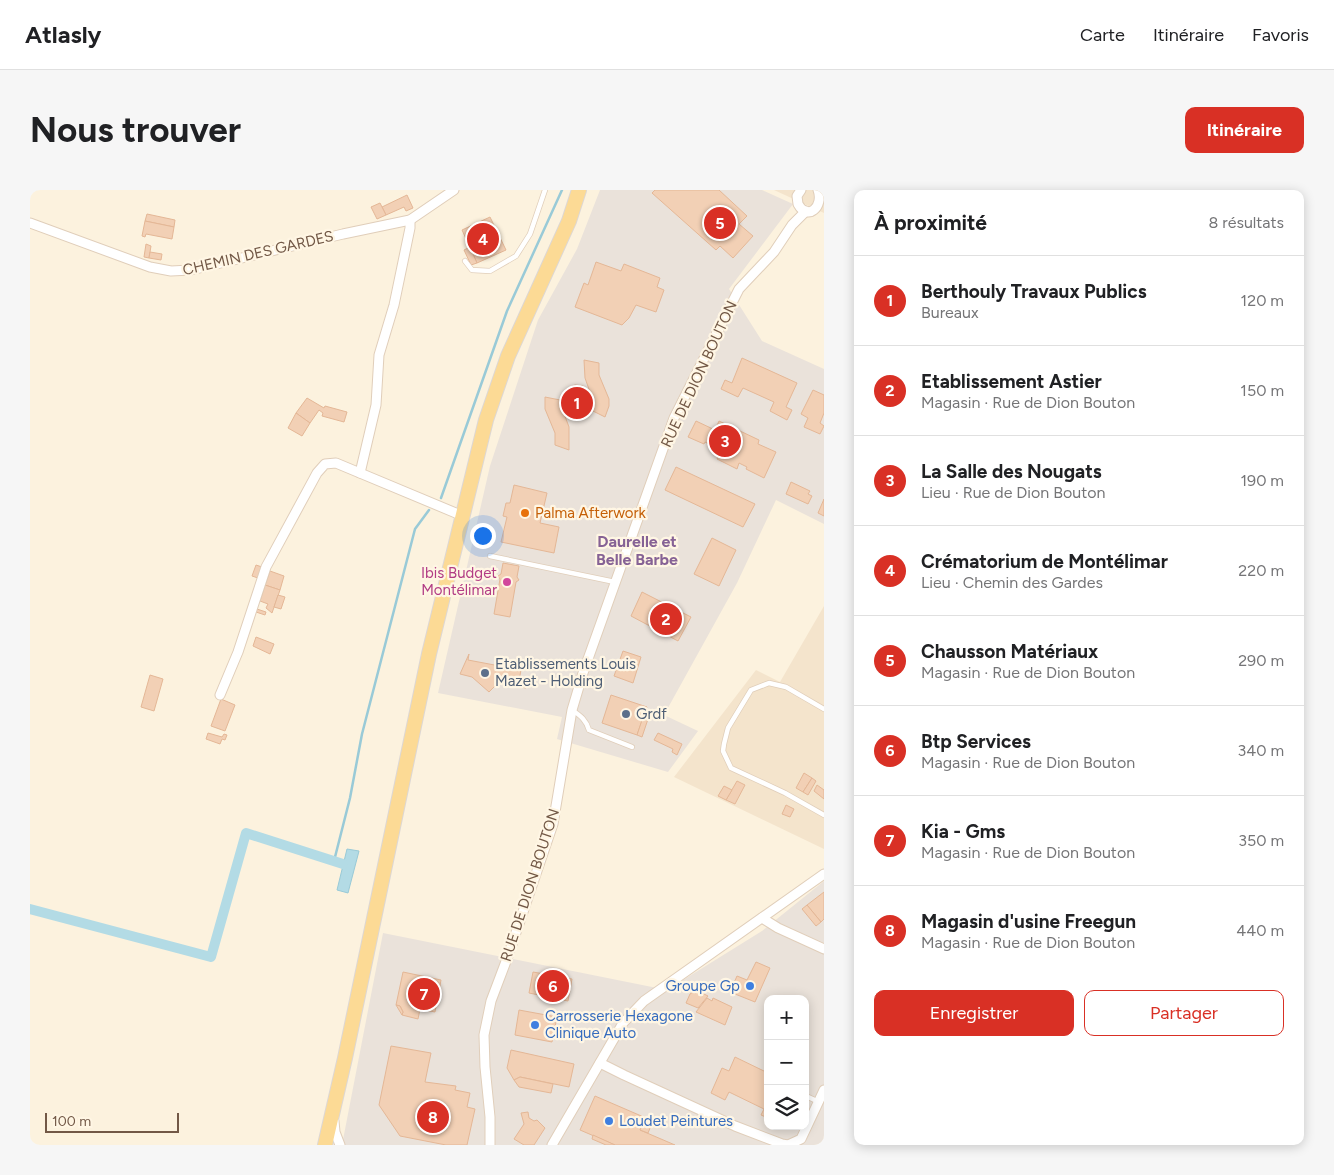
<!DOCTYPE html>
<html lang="fr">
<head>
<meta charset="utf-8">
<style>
	:root { --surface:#fff; --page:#f6f6f6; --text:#202124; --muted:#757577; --line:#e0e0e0; --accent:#d93025 }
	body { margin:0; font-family:Figtree,sans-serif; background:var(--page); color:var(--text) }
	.controls { position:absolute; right:15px; bottom:15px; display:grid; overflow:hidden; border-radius:10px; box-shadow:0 2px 12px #0003 }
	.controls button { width:45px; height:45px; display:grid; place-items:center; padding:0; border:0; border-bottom:1px solid var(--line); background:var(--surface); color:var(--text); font:25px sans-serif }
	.scale { position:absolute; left:15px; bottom:12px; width:134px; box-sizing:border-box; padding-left:5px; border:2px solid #725846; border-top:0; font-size:14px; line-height:18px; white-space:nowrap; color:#725846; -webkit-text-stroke:4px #fff6e4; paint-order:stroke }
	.you { position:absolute; left:452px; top:345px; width:18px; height:18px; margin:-12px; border:4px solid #fff; border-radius:50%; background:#1a73e8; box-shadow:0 0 0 8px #1a73e833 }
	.badge { display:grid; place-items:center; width:32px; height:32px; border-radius:50%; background:var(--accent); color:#fff; font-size:16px; font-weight:700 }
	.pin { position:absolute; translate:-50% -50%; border:2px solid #fff; box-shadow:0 1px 5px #0006 }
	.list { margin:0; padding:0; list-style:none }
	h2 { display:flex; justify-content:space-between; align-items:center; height:65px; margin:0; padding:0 20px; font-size:21px }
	h2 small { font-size:16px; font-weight:400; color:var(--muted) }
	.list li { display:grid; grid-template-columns:32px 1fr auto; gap:15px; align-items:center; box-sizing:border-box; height:90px; padding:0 20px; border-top:1px solid var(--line) }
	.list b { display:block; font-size:19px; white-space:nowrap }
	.list p { margin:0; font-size:16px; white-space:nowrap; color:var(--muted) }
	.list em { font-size:16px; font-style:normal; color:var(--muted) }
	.actions { display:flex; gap:10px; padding:15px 20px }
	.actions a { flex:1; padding:11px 0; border:1px solid var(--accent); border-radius:10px; text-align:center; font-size:18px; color:var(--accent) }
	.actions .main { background:var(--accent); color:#fff }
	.icon { flex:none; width:28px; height:28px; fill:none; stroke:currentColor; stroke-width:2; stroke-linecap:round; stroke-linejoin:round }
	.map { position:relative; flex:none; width:794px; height:955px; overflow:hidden; border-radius:10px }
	header { display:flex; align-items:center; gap:30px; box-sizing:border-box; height:70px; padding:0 25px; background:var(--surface); border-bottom:1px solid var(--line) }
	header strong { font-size:24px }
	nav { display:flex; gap:28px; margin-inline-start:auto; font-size:18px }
	.intro { display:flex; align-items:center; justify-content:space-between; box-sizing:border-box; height:120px; padding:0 30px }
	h1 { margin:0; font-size:35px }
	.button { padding:12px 22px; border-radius:10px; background:var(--accent); color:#fff; font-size:18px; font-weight:700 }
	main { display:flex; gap:30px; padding:0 30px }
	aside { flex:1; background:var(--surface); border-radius:10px; box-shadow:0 2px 12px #0003 }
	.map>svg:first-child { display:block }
	.residential { fill:#f4e4cc }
	.industrial { fill:#eae2da; fill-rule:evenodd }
	.water { fill:#b3dbe5; stroke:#99cad7 }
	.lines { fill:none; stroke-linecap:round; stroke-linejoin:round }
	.stream { stroke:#99cad7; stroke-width:2.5 }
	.canal { stroke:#b3dbe5; stroke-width:10 }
	.building { fill:#f2d0b5; stroke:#e4b796 }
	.lane-casing { stroke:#e0ceba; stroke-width:6 }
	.street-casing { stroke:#e0ceba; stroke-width:11 }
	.primary-casing { stroke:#ddd7d3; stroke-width:16 }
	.lane { stroke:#fff; stroke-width:4.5 }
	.street { stroke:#fff; stroke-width:9 }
	.primary { stroke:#fcda95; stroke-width:14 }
	.food-dot { fill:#e8710a; stroke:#fff6e4; stroke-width:2 }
	.hotel-dot { fill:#d1479c; stroke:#fff6e4; stroke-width:2 }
	.service-dot { fill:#5c6f8a; stroke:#fff6e4; stroke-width:2 }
	.shop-dot { fill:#3f7fe0; stroke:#fff6e4; stroke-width:2 }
	.labels { text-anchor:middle; stroke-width:4.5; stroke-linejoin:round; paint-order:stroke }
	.street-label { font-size:15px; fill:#725846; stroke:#fff6e4 }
	.food-label { font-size:15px; fill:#c56008; stroke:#fff6e4; text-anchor:start }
	.hotel-label { font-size:15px; fill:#b23c85; stroke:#fff6e4; text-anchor:end }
	.service-label { font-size:15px; fill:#4e5e75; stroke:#fff6e4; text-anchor:start }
	.shop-label { font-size:15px; fill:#366cbe; stroke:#fff6e4; text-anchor:start }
	.neighbourhood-label { font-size:16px; font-weight:bold; fill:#866295; stroke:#fff6e4 }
</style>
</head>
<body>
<header>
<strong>Atlasly</strong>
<nav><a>Carte</a><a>Itinéraire</a><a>Favoris</a></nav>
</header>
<div class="intro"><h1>Nous trouver</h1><a class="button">Itinéraire</a></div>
<main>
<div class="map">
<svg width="794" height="955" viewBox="0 0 794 955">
	<rect width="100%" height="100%" fill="#fcf2de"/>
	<g class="residential">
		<path d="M744 0H794V23Z"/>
		<path d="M794 416V659L644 587 726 480 750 492Z"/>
	</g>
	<g class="industrial">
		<path d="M570 0H732L763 14 699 99 732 151 794 179V334L746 310 707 393 634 525 668 541 638 582 527 549 532 527 408 503 460 276 508 130 547 59Z"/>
		<path d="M794 691V955H312L353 743 637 800 732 741ZM738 809H775V936H738Z"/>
	</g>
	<path class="water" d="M317 659 329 661 318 703 307 700Z"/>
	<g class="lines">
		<g class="stream">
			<path d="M411 308 477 121 532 0"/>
			<path d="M304 671 320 608 332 544 385 339 399 320"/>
		</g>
		<path class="canal" d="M0 719 181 767 216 643 313 674"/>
	</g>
	<g class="building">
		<path d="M625 0H689L717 26 709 34 723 46 703 68 690 56 686 60 622 3Z"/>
		<path d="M377 5 383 18 376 21 374 17 356 25 352 17Z"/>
		<path d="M350 13 356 25 347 29 341 17Z"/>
		<path d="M117 24 145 30 144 37 115 31Z"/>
		<path d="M460 27 476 60 447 73 432 40Z"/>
		<path d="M115 31 144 37 142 49 116 44 115 47 112 46Z"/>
		<path d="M116 54 121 56 119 68 114 67Z"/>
		<path d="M440 57 447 73 441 75 434 60Z"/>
		<path d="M120 62 132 64 131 70 119 68Z"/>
		<path d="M566 72 591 81 594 74 630 88 627 97 634 100 626 122 606 115 599 128 592 135 545 117 554 93 558 95Z"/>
		<path d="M712 168 767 193 756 217 762 220 757 230 740 221 744 212 713 198 708 207 691 199 695 190 702 193Z"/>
		<path d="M554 170 569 173V185L579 209V216L575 227 561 220 553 227 543 228 533 221 539 237V260L525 255V243L515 219V207L530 210 536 199 545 195 553 196 560 202 555 188Z"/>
		<path d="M783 200 794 205V223L790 233 794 236 790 244 774 237 778 228 771 224Z"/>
		<path d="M277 208 294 218 295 216 317 222 314 232 292 226 293 223 289 220 280 233 266 223Z"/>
		<path d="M266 223 280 233 272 246 258 238Z"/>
		<path d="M666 231 685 240 689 231 729 250 728 254 746 262 734 288 716 279 717 277 709 273 707 279 687 269 688 267 683 263V258L678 256 679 254 675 252 674 254 658 247Z"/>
		<path d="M646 277 725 314 713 337 635 300Z"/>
		<path d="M761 292 780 301 778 304 782 306 778 314 756 304Z"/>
		<path d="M484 295 517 303 510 333 529 337 524 363 471 352 477 327 473 326 476 313H480Z"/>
		<path d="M794 309V326L788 323Z"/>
		<path d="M682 348 706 360 689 396 664 384Z"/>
		<path d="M473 373 489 376 487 387 489 390 486 392 480 427 464 424 470 389 468 386 471 384Z"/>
		<path d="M226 375 232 377 228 388 222 386Z"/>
		<path d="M240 381 254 386 250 400 235 395Z"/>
		<path d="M235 395 250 400 242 423 236 418 238 414 230 411Z"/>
		<path d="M612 402 661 427 648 451 601 426Z"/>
		<path d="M248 405 255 407 251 419 244 417Z"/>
		<path d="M227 419 236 422 235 425 226 422Z"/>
		<path d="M226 447 244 454 240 464 223 456Z"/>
		<path d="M593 461 611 467 603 493 584 486Z"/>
		<path d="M439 464 438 470 491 480 489 491 498 492 496 498 468 493 459 502 442 487 430 484Z"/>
		<path d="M120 485 133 489 124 521 111 517Z"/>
		<path d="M581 505 617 517 607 545 572 533Z"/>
		<path d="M191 509 205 515 195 541 181 536Z"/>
		<path d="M614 524 619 526 612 547 607 545Z"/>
		<path d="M178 543 192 547 194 544 197 545 195 550 192 549 190 554 176 549Z"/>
		<path d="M628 543 652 554 647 565 642 562 643 559 624 550Z"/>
		<path d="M774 583 782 588 773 602 766 598Z"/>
		<path d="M782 588 786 591 778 605 773 602Z"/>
		<path d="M707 591 715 595 705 614 696 610Z"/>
		<path d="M787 595 794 600V609L784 601Z"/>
		<path d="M694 596 702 600 696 610 688 606Z"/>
		<path d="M756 615 764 619 760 627 752 624Z"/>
		<path d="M794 702V729L791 732 777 715Z"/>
		<path d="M777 715 791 732 786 736 772 719Z"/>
		<path d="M726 772 740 778 725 812 700 802 707 786 717 790Z"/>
		<path d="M373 782 411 790 405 822 390 819 388 829 372 825 373 822 370 816 366 815Z"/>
		<path d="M503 782 542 789 538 811 499 803Z"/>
		<path d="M666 800 678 806 668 818 656 813 660 804Z"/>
		<path d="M677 808 682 811 683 808 702 817 695 835 666 822Z"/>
		<path d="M366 815 370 816 373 822 372 825Z"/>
		<path d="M489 820 527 827 522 852 485 845Z"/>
		<path d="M361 856 401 863 395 892 426 896 425 900 440 903 437 917 445 919 437 955H416L370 946 349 915Z"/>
		<path d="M481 860 544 874 539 897 490 887 484 890 477 878Z"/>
		<path d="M705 867 738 883V928L731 925 734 919 699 902 695 910 681 903 692 878 699 881Z"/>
		<path d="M490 887 523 894 521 903 489 897 484 890Z"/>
		<path d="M565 906 616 928 610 940 645 955H585L550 940Z"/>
		<path d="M498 922 499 928 504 931 507 930 515 938 504 955H494L484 949 494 934 491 923Z"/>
		<path d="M616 928 623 931 618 943 610 940Z"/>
		<path d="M563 945 585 955H576L562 949Z"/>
	</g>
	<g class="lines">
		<defs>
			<g id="lane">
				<path d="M435 71 442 80 460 81 486 66 500 44 515 0"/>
				<path d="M460 366 585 392"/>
				<path d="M794 519 756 497 739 493 721 500 698 538 694 554 693 561 701 578 755 603 794 625"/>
				<path d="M542 520C551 526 556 530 559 540L602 557"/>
				<path d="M776 906 789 912"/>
			</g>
			<g id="street">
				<path d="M771 0 767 6 768 14C778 32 794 16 788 0"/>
				<path d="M0 33 120 77 141 81 161 80 313 44 380 30 424 0"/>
				<path d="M330 283 346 215 349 165 364 115 380 38V30"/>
				<path d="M190 505 208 462 236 377 287 283 295 274 306 273 433 326"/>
				<path d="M732 728 748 738 794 759"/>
				<path d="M570 873 594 885 705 936 752 954 758 955 771 949 794 900"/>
				<path d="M304 931 305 942 310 955"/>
				<path d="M460 955V927L455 877 454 845 461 811 478 766 523 634 542 520 553 483 644 228 709 99 744 62 762 35 776 21"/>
				<path d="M522 955 593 833 614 811 794 684"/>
			</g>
			<path id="primary" d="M295 955 315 868 399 464 456 230 478 166 539 31 549 0"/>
		</defs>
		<use href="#lane" class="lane-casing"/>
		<use href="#street" class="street-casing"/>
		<use href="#primary" class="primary-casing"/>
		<use href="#lane" class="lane"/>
		<use href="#street" class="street"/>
		<use href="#primary" class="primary"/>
	</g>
	<circle class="food-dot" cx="495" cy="323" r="5"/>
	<circle class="hotel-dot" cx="477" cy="392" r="5"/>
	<g class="service-dot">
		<circle cx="455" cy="483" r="5"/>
		<circle cx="596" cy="524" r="5"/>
	</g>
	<g class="shop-dot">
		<circle cx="720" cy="796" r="5"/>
		<circle cx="505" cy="835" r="5"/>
		<circle cx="579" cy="931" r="5"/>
	</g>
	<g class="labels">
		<g class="street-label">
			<text transform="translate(228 63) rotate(-13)" y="5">CHEMIN DES GARDES</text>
			<text transform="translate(669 184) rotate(-65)" y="5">RUE DE DION BOUTON</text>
			<text transform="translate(500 695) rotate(-72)" y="5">RUE DE DION BOUTON</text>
		</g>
		<g class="food-label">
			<text x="505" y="328">Palma Afterwork</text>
		</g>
		<g class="hotel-label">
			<text x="467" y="388">Ibis Budget<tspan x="467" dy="17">Montélimar</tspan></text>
		</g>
		<g class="service-label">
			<text x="465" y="479">Etablissements Louis<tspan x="465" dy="17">Mazet - Holding</tspan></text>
			<text x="606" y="529">Grdf</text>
		</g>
		<g class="shop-label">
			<text x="710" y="801" text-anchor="end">Groupe Gp</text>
			<text x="515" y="831">Carrosserie Hexagone<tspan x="515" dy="17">Clinique Auto</tspan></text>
			<text x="589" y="936">Loudet Peintures</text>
		</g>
		<g class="neighbourhood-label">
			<text x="607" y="357">Daurelle et<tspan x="607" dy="18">Belle Barbe</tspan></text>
		</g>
	</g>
</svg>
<div class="controls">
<button>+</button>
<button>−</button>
<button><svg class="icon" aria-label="layers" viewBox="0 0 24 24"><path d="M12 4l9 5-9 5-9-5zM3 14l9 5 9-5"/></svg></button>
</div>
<div class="scale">100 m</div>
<div class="you"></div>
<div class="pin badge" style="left:547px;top:213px">1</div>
<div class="pin badge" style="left:636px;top:429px">2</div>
<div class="pin badge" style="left:695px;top:251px">3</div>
<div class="pin badge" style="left:453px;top:49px">4</div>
<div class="pin badge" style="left:690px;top:33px">5</div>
<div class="pin badge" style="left:523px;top:796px">6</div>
<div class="pin badge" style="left:394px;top:804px">7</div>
<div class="pin badge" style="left:403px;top:927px">8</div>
</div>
<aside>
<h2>À proximité<small>8 résultats</small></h2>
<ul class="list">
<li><span class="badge">1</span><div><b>Berthouly Travaux Publics</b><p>Bureaux</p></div><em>120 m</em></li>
<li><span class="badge">2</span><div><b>Etablissement Astier</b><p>Magasin · Rue de Dion Bouton</p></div><em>150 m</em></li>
<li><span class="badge">3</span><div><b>La Salle des Nougats</b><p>Lieu · Rue de Dion Bouton</p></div><em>190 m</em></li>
<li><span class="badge">4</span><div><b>Crématorium de Montélimar</b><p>Lieu · Chemin des Gardes</p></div><em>220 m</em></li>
<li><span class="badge">5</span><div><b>Chausson Matériaux</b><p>Magasin · Rue de Dion Bouton</p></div><em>290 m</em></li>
<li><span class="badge">6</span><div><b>Btp Services</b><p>Magasin · Rue de Dion Bouton</p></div><em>340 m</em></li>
<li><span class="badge">7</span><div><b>Kia - Gms</b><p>Magasin · Rue de Dion Bouton</p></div><em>350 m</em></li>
<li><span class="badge">8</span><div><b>Magasin d'usine Freegun</b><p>Magasin · Rue de Dion Bouton</p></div><em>440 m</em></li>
</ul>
<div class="actions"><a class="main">Enregistrer</a><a>Partager</a></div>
</aside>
</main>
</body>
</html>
